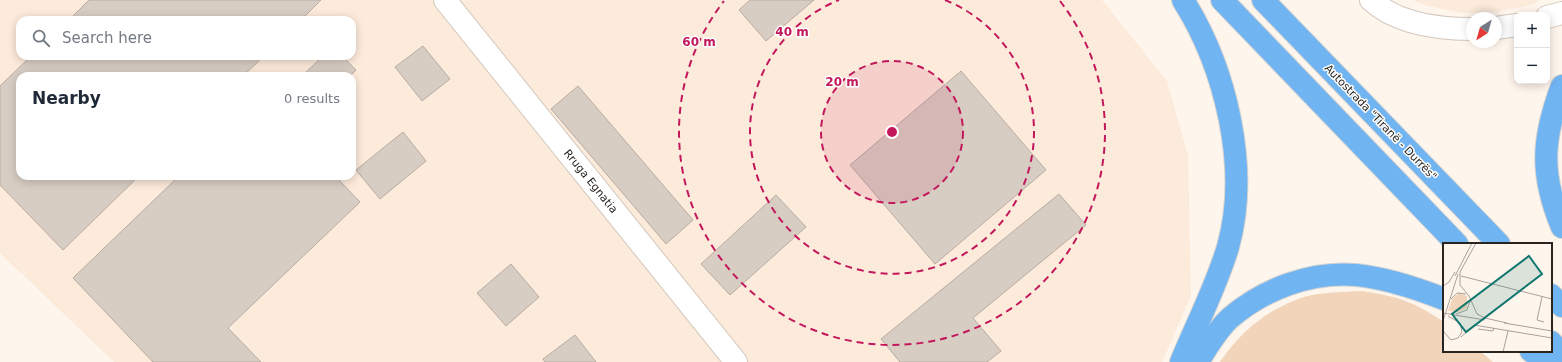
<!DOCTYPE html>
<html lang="en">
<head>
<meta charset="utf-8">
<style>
	:root { --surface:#fff; --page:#f2f2f3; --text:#1f2937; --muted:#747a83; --line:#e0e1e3 }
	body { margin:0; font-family:"DejaVu Sans",sans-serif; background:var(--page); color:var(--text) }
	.controls { position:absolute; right:12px; top:12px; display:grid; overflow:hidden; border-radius:8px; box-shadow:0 2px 10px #0003 }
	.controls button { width:36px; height:36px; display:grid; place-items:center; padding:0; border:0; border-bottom:1px solid var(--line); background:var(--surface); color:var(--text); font:20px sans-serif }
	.compass { position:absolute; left:1466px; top:12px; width:36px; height:36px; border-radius:50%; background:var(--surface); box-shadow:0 2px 10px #0003; rotate:217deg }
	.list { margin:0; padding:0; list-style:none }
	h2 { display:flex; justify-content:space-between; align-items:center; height:52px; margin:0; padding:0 16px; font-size:17px }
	h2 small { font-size:13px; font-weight:400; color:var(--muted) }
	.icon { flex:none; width:22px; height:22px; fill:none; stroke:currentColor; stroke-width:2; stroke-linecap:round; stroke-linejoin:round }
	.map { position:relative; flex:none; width:1562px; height:362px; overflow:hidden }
	.search { position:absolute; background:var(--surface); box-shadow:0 2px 10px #0003; left:16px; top:16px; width:340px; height:44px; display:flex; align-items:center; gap:10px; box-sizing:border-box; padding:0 14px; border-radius:12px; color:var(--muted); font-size:15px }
	.panel { position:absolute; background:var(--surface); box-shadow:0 2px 10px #0003; left:16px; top:72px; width:340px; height:108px; border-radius:12px }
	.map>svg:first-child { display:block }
	.built { fill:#fceada; fill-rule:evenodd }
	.green { fill:#f2d4ba }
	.building { fill:#d8cdc3; stroke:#b7aca3 }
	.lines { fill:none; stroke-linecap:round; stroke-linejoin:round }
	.secondary-casing { stroke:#d2c7bd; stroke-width:24 }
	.highway-casing { stroke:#d4d3d2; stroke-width:24 }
	.secondary { stroke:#fff; stroke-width:22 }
	.highway { stroke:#71b4f2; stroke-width:22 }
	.ring { fill:none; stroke:#c2185b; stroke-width:2; stroke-dasharray:7 5 }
	.labels { text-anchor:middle; stroke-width:3; stroke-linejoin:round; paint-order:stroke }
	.street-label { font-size:11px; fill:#282420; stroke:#fff }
	.inset-road { fill:none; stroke:#a8a19b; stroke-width:1 }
	.view { fill:#0f766e; fill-opacity:0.15; stroke:#0f766e; stroke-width:2 }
	.inset-edge { fill:none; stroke:#282420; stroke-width:2 }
	.centre { fill:#c2185b; stroke:#fff; stroke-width:2 }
	.ring-label { font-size:12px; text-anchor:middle; font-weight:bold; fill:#c2185b; stroke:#fff; stroke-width:3; stroke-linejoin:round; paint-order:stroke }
</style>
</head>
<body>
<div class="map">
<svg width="1562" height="362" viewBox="0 0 1562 362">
	<rect width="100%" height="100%" fill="#fef5ed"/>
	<g class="built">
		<path d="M0 0H1102L1167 81 1188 156 1191 296 1162 362H114L0 253ZM20 20H352V56H20ZM20 76H352V176H20Z"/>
		<path d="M1413 0H1540L1531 5 1496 12 1462 13 1424 5Z"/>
	</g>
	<path class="green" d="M1362 291C1397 296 1415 302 1444 322V351H1480L1493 362H1220C1241 331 1268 309 1304 297 1322 292 1343 292 1362 291Z"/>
	<g class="building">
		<path d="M89 0H321L301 20H69Z"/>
		<path d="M750 0H814L766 41 739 10Z"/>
		<path d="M423 46 450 79 422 101 395 67Z"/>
		<path d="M31 56H264L243 76H20V176H139L63 250 0 185V86Z"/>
		<path d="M323 56H342L356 70 350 76H302Z"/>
		<path d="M961 71 1046 170 935 264 850 165Z"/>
		<path d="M578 86 693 220 666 244 551 109Z"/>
		<path d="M403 132 426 161 380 199 356 170Z"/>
		<path d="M179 176H335L360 202 228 328 261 362H153L73 278Z"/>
		<path d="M1059 194 1086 225 973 318 1001 351 987 362H900L881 339Z"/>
		<path d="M776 195 806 227 730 295 701 264Z"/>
		<path d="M511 264 539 297 506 326 477 293Z"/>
		<path d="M575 335 596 362H545L543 359Z"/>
	</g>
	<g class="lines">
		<defs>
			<g id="secondary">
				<path d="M445 0 736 362"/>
				<path d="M1371 0C1397 24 1438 29 1472 29"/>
				<path d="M1547 17 1562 13"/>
				<path d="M1496 28 1517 25"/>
			</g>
			<g id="highway">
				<path d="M1222 0 1457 244"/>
				<path d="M1263 0 1499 244"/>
				<path d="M1562 86C1542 139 1540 174 1562 227"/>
				<path d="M1551 295 1562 306"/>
				<path d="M1551 342 1562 354"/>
				<path d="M1531 351 1546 362"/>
				<path d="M1181 362C1197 323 1216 287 1228 247 1250 168 1226 68 1183 0"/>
				<path d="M1198 362C1207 347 1217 330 1230 318 1264 289 1311 271 1356 275 1387 278 1416 288 1444 299"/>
			</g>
		</defs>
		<use href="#secondary" class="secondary-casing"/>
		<use href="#highway" class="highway-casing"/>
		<use href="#secondary" class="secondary"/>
		<use href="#highway" class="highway"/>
	</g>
	<circle cx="892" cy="132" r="71" fill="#c2185b" fill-opacity=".12"/>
	<g class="ring">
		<circle cx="892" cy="132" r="71"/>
		<path d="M945 0A142 142 0 1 1 839 0"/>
		<path d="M1060 1A213 213 0 1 1 724 1"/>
	</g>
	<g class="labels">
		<g class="street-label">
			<text transform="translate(1381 122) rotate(46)" y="4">Autostrada "Tiranë - Durrës"</text>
			<text transform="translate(591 181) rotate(51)" y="4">Rruga Egnatia</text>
		</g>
	</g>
	<g transform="translate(1443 243)">
		<rect width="109" height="109" fill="#fef5ed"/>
		<path d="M16 50 24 53V65L15 69 5 68 9 56Z" fill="#f2d4ba"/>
		<path class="inset-road" d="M33 0 17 29V42L26 53 34 71 42 75 64 80M12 33 29 0M18 33 109 56M0 43 6 39 12 29M0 49V67M99 54 94 77 101 79M8 56 14 50 23 51M0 70 42 77M13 71 24 67 27 58M0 78 15 31M61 80 109 88M35 86 50 88 51 85M0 88 8 97 15 95 19 89 17 80 5 73M18 94 31 82 109 95M60 109 65 88"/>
		<path class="view" d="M86 13 99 31 23 89 9 71Z"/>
		<rect width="109" height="109" class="inset-edge"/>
	</g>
	<circle cx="892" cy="132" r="6" class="centre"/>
	<g class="ring-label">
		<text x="792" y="36">40 m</text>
		<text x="699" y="46">60 m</text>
		<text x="842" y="86">20 m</text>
	</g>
</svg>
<div class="controls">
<button>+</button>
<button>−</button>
</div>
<svg class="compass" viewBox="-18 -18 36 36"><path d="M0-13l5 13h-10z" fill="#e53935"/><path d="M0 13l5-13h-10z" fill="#747a83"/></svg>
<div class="search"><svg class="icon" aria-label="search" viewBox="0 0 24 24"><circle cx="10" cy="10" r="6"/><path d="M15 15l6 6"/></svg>Search here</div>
<section class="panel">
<h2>Nearby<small>0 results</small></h2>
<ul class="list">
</ul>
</section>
</div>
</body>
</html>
